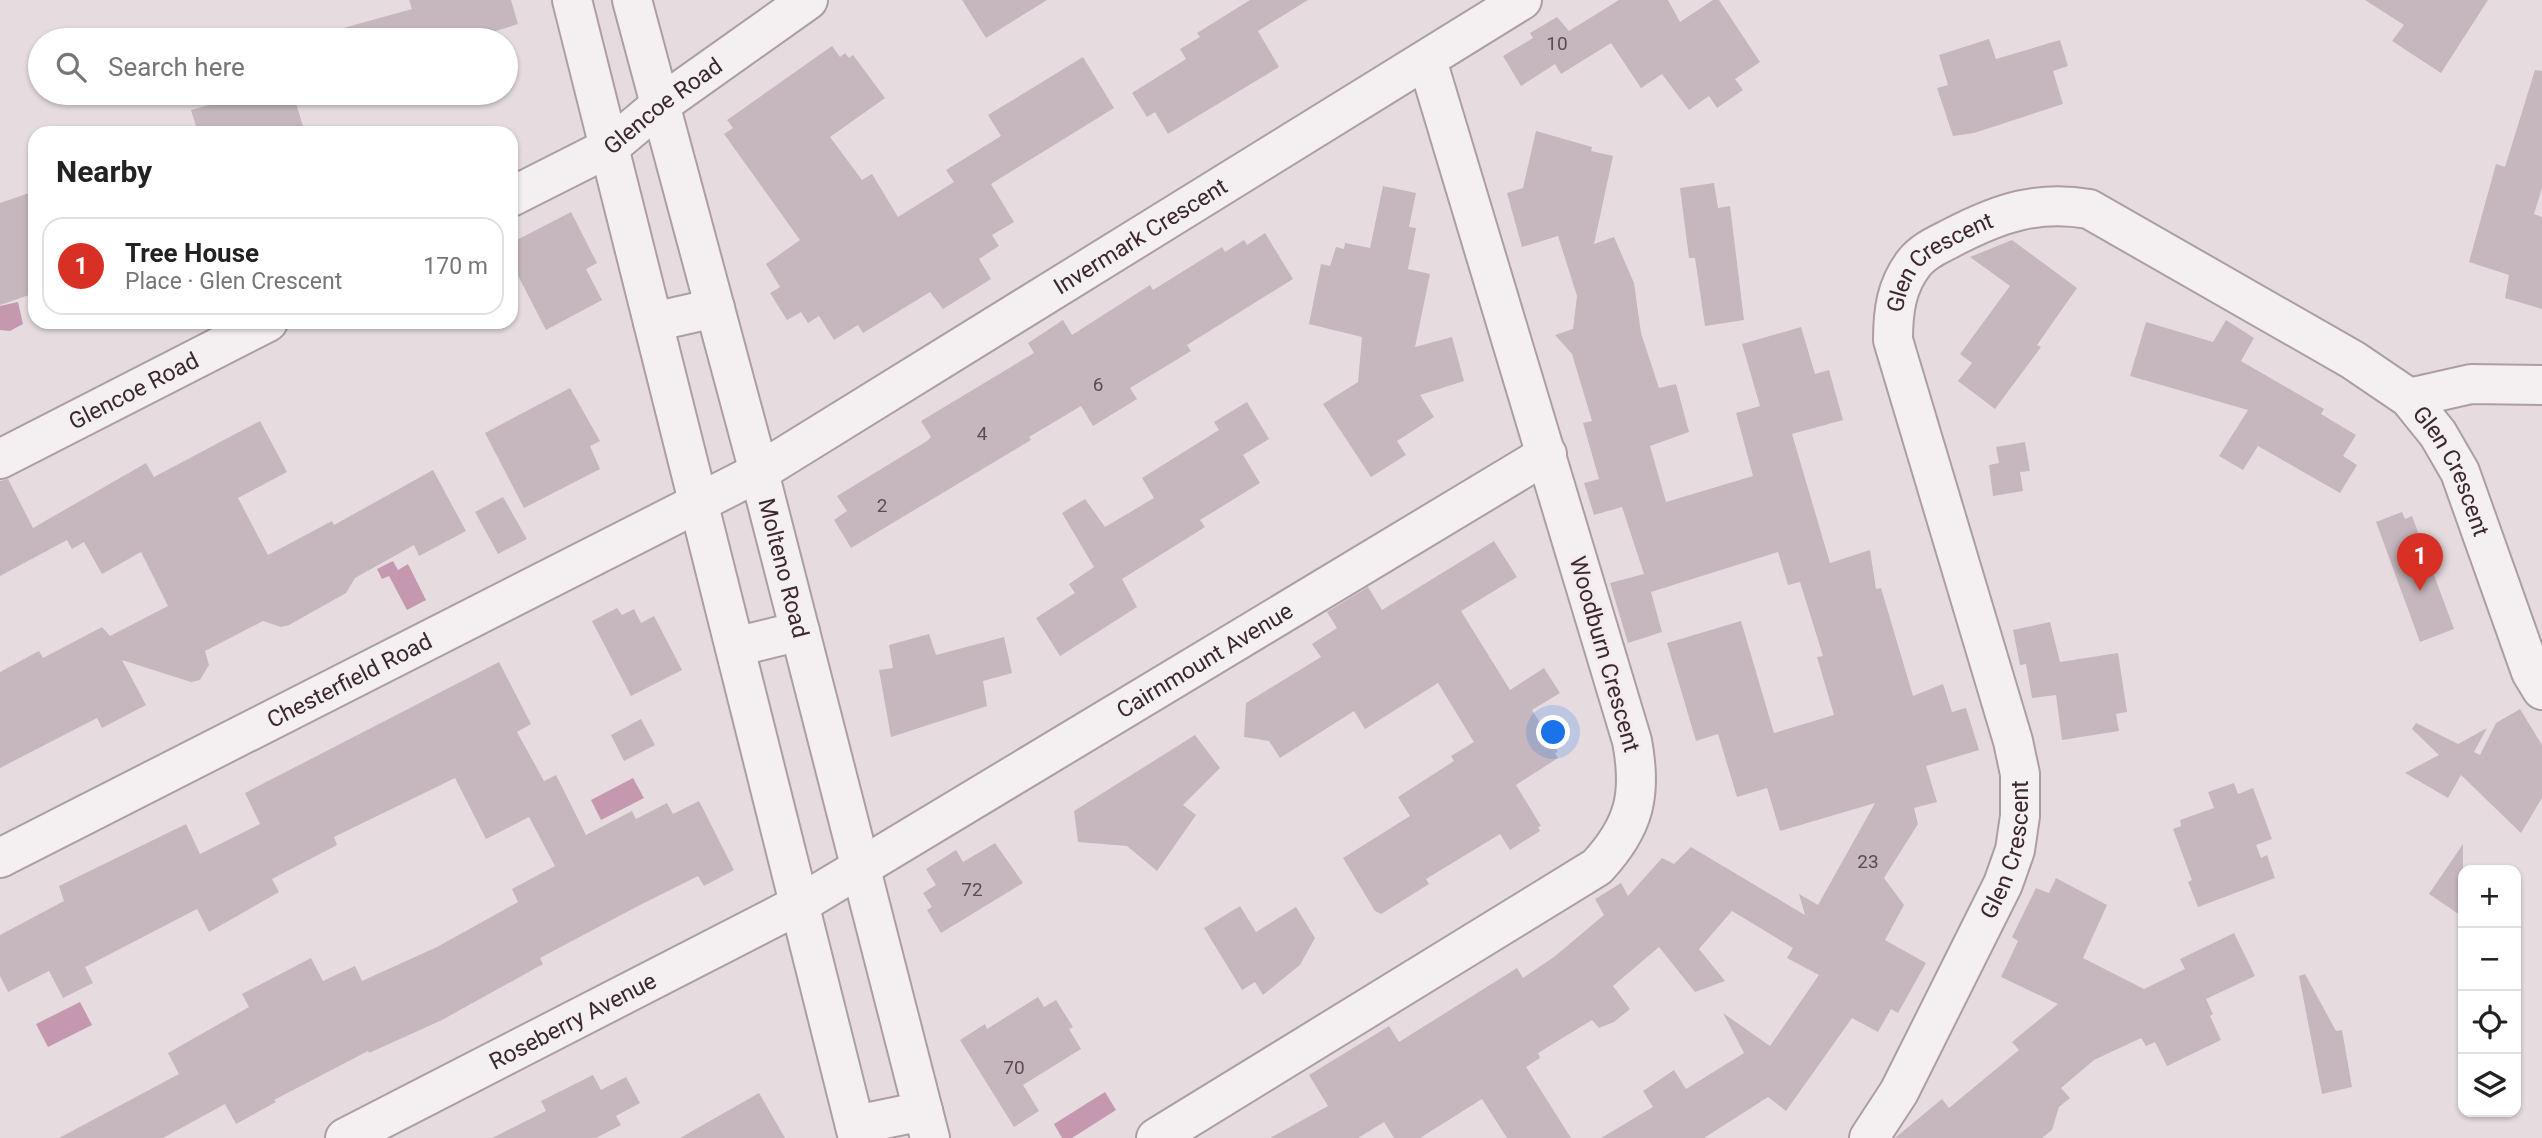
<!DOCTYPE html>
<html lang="en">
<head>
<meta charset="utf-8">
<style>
	:root { --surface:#fff; --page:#f6f6f6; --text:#222; --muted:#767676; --line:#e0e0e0; --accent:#d93025 }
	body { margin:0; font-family:Roboto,sans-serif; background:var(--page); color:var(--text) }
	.controls { position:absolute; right:21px; bottom:21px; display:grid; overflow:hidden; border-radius:14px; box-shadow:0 2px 5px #0004 }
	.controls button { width:63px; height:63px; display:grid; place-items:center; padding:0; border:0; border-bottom:2px solid var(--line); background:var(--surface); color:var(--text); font:35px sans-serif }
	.you { position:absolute; left:1554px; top:733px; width:24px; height:24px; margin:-18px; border:5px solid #fff; border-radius:50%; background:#1a73e8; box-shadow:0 0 0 10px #1a73e833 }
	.badge { display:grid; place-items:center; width:46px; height:46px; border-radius:50%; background:var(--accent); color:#fff; font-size:23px; font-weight:700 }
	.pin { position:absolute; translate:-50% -58px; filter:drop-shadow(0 2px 4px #0008) }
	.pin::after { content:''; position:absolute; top:37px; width:24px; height:21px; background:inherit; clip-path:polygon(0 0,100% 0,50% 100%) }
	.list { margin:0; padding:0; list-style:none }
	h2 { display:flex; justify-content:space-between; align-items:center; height:91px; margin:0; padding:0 28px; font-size:30px }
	h2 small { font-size:23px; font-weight:400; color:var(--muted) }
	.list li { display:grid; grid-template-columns:46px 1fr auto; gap:21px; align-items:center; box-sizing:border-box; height:98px; margin:0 14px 14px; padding:0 14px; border:2px solid var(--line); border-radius:21px }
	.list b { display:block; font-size:26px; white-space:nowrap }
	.list p { margin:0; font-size:23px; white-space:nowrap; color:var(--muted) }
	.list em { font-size:23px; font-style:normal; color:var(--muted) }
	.icon { flex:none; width:38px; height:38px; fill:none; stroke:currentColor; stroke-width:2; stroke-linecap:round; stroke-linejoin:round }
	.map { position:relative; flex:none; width:2542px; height:1138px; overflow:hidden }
	.search { position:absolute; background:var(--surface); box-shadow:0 2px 5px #0004; left:28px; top:28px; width:490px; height:77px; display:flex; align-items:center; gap:18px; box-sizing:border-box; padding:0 24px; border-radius:38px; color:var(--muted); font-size:26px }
	.panel { position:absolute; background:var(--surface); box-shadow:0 2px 5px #0004; left:28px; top:126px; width:490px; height:203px; border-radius:21px }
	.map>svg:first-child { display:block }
	.water { fill:#c598af }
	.building { fill:#c5b7bd }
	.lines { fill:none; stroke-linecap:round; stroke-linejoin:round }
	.minor-casing { stroke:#ac9ea4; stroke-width:42 }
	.tertiary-casing { stroke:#ac9ea4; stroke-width:42 }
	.minor { stroke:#f4eff1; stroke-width:38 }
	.tertiary { stroke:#f4eff1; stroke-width:38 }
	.labels { text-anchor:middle; stroke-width:6; stroke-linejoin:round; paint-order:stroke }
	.number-label { font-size:19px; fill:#5e4b52 }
	.street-label { font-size:23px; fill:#3c272f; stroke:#f4ebef }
</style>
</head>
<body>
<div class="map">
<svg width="2542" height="1138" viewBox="0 0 2542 1138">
	<rect width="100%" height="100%" fill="#e6dce0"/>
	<g class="water">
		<path d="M18 302 23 324 10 331 0 330V306Z"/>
		<path d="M393 561 398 570 408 564 426 600 407 610 389 576 382 579 377 569Z"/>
		<path d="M633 778 644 798 601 820 591 800Z"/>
		<path d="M80 1002 92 1025 48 1047 36 1024Z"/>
		<path d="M1105 1092 1116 1110 1072 1138H1062L1054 1124Z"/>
	</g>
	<g class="building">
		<path d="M409 0H511L518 24 468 40H300L412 9Z"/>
		<path d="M962 0H1047L986 38Z"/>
		<path d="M1250 0H1308L1258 31 1279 67 1168 134 1155 112 1147 117 1132 93 1186 59 1180 49 1200 37 1197 33Z"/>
		<path d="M1619 0H1668L1680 22 1713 0H1719L1760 62 1735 79 1743 90 1717 108 1709 96 1689 110 1662 74 1641 88 1611 43 1561 74 1555 64 1521 86 1503 56 1533 38 1530 33 1557 17 1569 31Z"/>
		<path d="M2365 0H2488L2441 73 2392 41 2404 25Z"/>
		<path d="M1989 39 1996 59 2060 40 2068 66 2053 71 2063 104 1974 133 1953 136 1937 88 1948 85 1939 55Z"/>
		<path d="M832 46 840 57 845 53 849 58 853 55 885 98 830 137 862 180 872 174 898 217 954 182 946 170 1001 136 988 115 1083 57 1114 108 991 184 1014 222 992 235 999 246 979 259 991 279 943 309 930 292 863 333 858 325 834 340 819 316 808 323 801 312 787 320 770 293 780 287 766 264 800 240 724 134 733 128 727 120Z"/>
		<path d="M2535 70 2542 71V188L2534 214 2542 217V309L2505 298 2509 275 2469 262 2496 164 2505 167Z"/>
		<path d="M213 93H293L305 133H198L191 110 216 103Z"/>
		<path d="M1536 131 1592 147 1591 151 1613 156 1594 244 1614 237 1634 283 1641 333 1659 388 1676 384 1689 432 1650 446 1666 502 1753 476 1736 413 1760 406 1742 344 1801 327 1815 374 1829 370 1843 420 1792 434 1830 563 1870 550 1876 589 1881 588 1913 696 1943 684 1952 712 1966 708 1979 750 1926 766 1937 802 1914 808 1918 824 1884 878 1904 905 1885 940 1926 963 1898 1013 1891 1009 1878 1032 1852 1018 1786 1111 1768 1097 1704 1138H1601L1653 1107 1643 1091 1674 1070 1686 1089 1744 1053 1723 1013 1770 1046 1819 975 1787 958 1793 948 1732 911 1699 949 1725 981 1695 992 1659 947 1613 986 1630 1009 1614 1022 1599 1028 1592 1020 1538 1053 1540 1058 1526 1067 1571 1138H1507L1482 1099 1420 1138H1394L1384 1122 1358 1138H1270L1328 1106 1309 1075 1389 1026 1399 1042 1517 968 1523 978 1554 957 1604 915 1595 899 1621 883 1628 896 1662 858 1674 864 1691 847 1805 915 1799 894 1818 905 1875 803 1780 831 1767 788 1737 797 1718 734 1696 741 1667 643 1741 621 1774 733 1834 715 1817 657 1823 656 1800 582 1788 585 1778 552 1651 592 1662 632 1628 643 1610 583 1644 574 1622 507 1594 515 1584 483 1599 479 1583 423 1592 421 1572 354 1555 335 1573 329 1577 296 1558 236 1522 247 1507 193 1523 188Z"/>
		<path d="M1714 183 1718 208 1730 206 1744 320 1705 326 1695 258H1689L1680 188Z"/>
		<path d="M1383 186 1416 193 1409 227 1416 228 1408 269 1430 274 1415 347 1452 337 1464 381 1420 395 1434 417 1397 441 1406 455 1371 477 1323 404 1358 382 1362 337 1309 324 1321 264 1330 266 1336 247 1344 249 1345 243 1370 248Z"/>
		<path d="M35 191V293L0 305V203Z"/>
		<path d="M571 212 597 263 586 269 602 300 546 330 511 262V243Z"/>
		<path d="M1265 233 1293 279 1187 345 1191 351 1130 388 1137 399 1093 426 1081 406 1029 437 1031 440 851 548 834 520 847 511 837 496 927 441 931 437 921 421 1034 353 1028 343 1063 320 1072 335 1150 285 1153 290 1222 247 1225 252 1244 240 1247 245Z"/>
		<path d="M2012 240 2077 288 2037 345 2041 347 1995 409 1958 381 1972 363 1960 354 2010 286 1970 257Z"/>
		<path d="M2226 320 2254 338 2241 361 2324 409 2321 414 2356 435 2343 456 2357 465 2340 493 2258 446 2243 470 2219 456 2248 410 2130 376 2146 322 2213 342Z"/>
		<path d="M570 388 600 441 590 446 600 469 524 508 485 433Z"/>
		<path d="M1247 402 1269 439 1243 455 1260 483 1200 520 1205 527 1122 579 1137 607 1060 656 1036 618 1075 593 1069 584 1094 567 1062 513 1085 499 1105 527 1154 498 1142 478 1219 430 1214 422Z"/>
		<path d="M260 421 287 472 238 498 268 555 332 521 334 525 433 470 466 531 419 556 414 545 355 578 346 593 289 625 281 627 263 621 205 651 209 665 200 680 191 682 122 660 146 705 102 728 97 718 0 768V672L39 651 43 658 102 627 110 636 168 606 141 552 102 574 84 542 72 549 67 540 0 576V481L8 479 33 528 146 463 154 477Z"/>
		<path d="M2025 442 2030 471 2020 472 2023 491 1993 496 1989 465 1999 463 1996 447Z"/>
		<path d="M503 497 527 539 498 554 475 512Z"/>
		<path d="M2402 512 2405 519 2412 516 2454 629 2420 642 2376 522Z"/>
		<path d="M1494 541 1517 577 1461 611 1510 690 1544 668 1560 693 1532 710 1558 752 1555 753 1558 758 1516 785 1541 826 1538 827 1540 831 1510 850 1500 834 1426 879 1429 884 1381 914 1375 911 1343 858 1410 816 1398 797 1454 761 1451 756 1474 742 1438 683 1365 729 1354 711 1280 758 1269 741 1244 737 1246 703 1321 657 1312 644 1337 628 1327 612 1368 587 1382 610Z"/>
		<path d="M617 608 622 615 634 609 641 623 654 616 682 670 631 696 592 621Z"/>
		<path d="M2050 622 2060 662 2118 653 2127 712 2116 714 2119 731 2062 740 2056 695 2032 698 2026 664 2020 665 2013 630Z"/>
		<path d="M929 634 936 655 1004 637 1012 673 983 681 987 706 891 737 879 670 893 668 889 645Z"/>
		<path d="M499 662 531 724 517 732 544 781 556 775 586 835 632 811 636 819 667 803 673 814 699 801 734 870 704 886 698 876 640 905 540 958 543 964 442 1020 369 1053 368 1051 274 1100 276 1102 236 1124 225 1104 163 1138H59L179 1074 168 1053 249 1007 242 994 311 958 323 981 355 966 362 981 437 947 518 902 512 889 555 866 529 817 486 839 455 778 334 837 337 845 272 879 279 892 209 932 197 909 85 967 93 983 63 998 49 971 8 992 0 976V935L64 901 59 886 186 824 200 854 260 824 245 793Z"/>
		<path d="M2520 709 2542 745V798L2521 833 2461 775 2448 798 2405 773 2439 755 2412 729 2416 723 2458 744 2487 728 2474 752 2480 755 2496 723Z"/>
		<path d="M641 719 655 745 624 761 611 735Z"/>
		<path d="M1195 735 1220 768 1183 805 1196 815 1157 871 1127 846 1078 842 1074 811Z"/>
		<path d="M2234 783 2238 794 2253 788 2272 839 2256 845 2261 858 2267 855 2275 878 2198 907 2188 882 2192 880 2173 829 2181 826 2180 820 2214 808 2208 792Z"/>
		<path d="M995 843 1023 883 941 933 927 910 932 907 923 893 936 885 926 869 956 850 963 862Z"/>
		<path d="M2463 844V917L2429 894Z"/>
		<path d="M2056 878 2107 905 2083 958 2144 989 2185 969 2180 959 2234 933 2255 976 2206 999 2213 1014 2210 1016 2221 1040 2167 1066 2155 1042 2146 1046 2141 1038 2094 1060 2061 1088 2070 1098 2059 1107 2052 1130 2042 1138H1895L1942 1099 1949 1108 2019 1050 2012 1042 2058 1004 2001 977 2018 941 2012 937 2036 888 2049 893Z"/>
		<path d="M1240 906 1256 932 1296 907 1315 938 1300 965 1263 995 1255 982 1242 990 1204 928Z"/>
		<path d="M2305 974 2336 1031 2342 1030 2352 1087 2322 1094 2299 976Z"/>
		<path d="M1038 997 1044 1007 1056 1000 1073 1027 1069 1029 1081 1049 1023 1085 1039 1111 1014 1127 960 1040 985 1024 987 1029Z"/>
		<path d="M593 1075 601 1090 626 1077 640 1103 616 1116 621 1125 596 1138H492L546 1111 541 1101Z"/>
		<path d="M759 1093 785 1138H680Z"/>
	</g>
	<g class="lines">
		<defs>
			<g id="minor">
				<path id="s1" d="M511 197 610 147 660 105 808 0"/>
				<path d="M2409 398 2471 384 2542 385"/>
				<path id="s2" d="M0 459 268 322"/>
				<path id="s3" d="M0 858 759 472 1522 0"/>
				<path id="s4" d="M345 1138 800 904 1547 454"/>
				<path d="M1156 1138 1597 867C1635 826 1642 794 1632 741L1427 60"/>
				<path id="s5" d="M1869 1138 1899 1092 2003 884 2015 850 2020 816V774L2013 741 1893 340C1893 312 1896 286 1914 263 1924 250 1940 244 1955 236 2000 213 2038 200 2089 209L2353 360 2409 398 2438 434 2460 472 2531 672 2542 690"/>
			</g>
			<g id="tertiary">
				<path d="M572 0 858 1138"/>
				<path id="s6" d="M632 0 759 472 930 1138"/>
				<path d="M653 322 715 308"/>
				<path d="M735 647 800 631"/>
				<path d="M855 1125 923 1111"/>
			</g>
		</defs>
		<use href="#minor" class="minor-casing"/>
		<use href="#tertiary" class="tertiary-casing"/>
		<use href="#minor" class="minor"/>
		<use href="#tertiary" class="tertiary"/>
	</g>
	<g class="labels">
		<g class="number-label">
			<text x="1557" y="50">10</text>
			<text x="1098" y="391">6</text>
			<text x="982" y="440">4</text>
			<text x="882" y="512">2</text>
			<text x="1868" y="868">23</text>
			<text x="972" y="896">72</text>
			<text x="1014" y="1074">70</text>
		</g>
		<g class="street-label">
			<text dy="8" stroke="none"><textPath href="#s1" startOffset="178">Glencoe Road</textPath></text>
			<text dy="8" stroke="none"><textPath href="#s3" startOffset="1300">Invermark Crescent</textPath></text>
			<text dy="8" stroke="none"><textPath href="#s5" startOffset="952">Glen Crescent</textPath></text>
			<text dy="8" stroke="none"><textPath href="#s2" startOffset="150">Glencoe Road</textPath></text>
			<text dy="8" stroke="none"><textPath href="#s5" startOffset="1580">Glen Crescent</textPath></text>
			<text dy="8" stroke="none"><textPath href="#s6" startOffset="588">Molteno Road</textPath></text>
			<text transform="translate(1605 654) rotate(74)" y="8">Woodburn Crescent</text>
			<text dy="8" stroke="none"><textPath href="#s4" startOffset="984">Cairnmount Avenue</textPath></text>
			<text dy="8" stroke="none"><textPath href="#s3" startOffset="392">Chesterfield Road</textPath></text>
			<text dy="8" stroke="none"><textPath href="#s5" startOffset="322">Glen Crescent</textPath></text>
			<text dy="8" stroke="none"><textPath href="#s4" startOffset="256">Roseberry Avenue</textPath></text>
		</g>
	</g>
</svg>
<div class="controls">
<button>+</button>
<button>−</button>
<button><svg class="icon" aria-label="locate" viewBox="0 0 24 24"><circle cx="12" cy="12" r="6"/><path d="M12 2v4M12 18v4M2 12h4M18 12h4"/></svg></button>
<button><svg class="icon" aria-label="layers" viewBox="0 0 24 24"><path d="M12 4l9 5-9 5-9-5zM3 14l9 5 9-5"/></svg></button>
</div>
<div class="you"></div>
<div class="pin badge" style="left:2420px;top:591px">1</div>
<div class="search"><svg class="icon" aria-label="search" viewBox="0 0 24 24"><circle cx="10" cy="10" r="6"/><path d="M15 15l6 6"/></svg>Search here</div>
<section class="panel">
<h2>Nearby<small></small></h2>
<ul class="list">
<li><span class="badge">1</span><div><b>Tree House</b><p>Place · Glen Crescent</p></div><em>170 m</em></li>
</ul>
</section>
</div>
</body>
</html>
